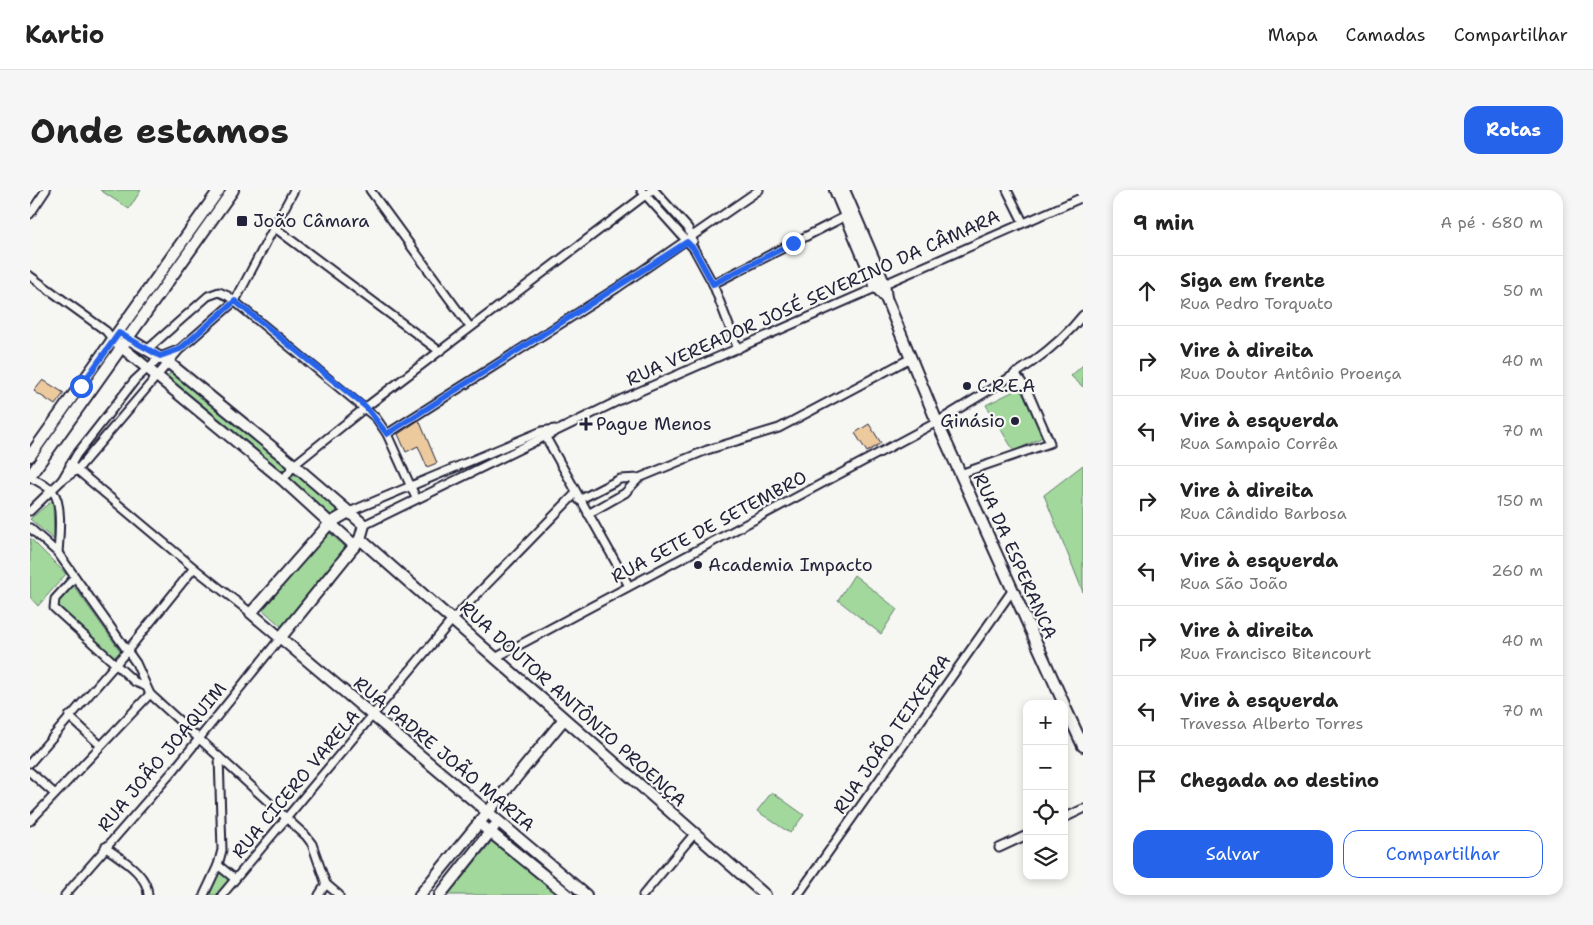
<!DOCTYPE html>
<html lang="pt">
<head>
<meta charset="utf-8">
<style>
	:root { --surface:#fff; --page:#f6f6f6; --text:#222; --muted:#767676; --line:#e0e0e0; --accent:#2563eb }
	body { margin:0; font-family:"Shantell Sans",sans-serif; background:var(--page); color:var(--text) }
	.controls { position:absolute; right:15px; bottom:15px; display:grid; overflow:hidden; border-radius:10px; box-shadow:0 2px 8px #0003 }
	.controls button { width:45px; height:45px; display:grid; place-items:center; padding:0; border:0; border-bottom:1px solid var(--line); background:var(--surface); color:var(--text); font:25px sans-serif }
	.stop { position:absolute; width:15px; height:15px; margin:-11px; border:4px solid #2563eb; border-radius:50%; background:#fff }
	.stop.end { background:#2563eb; border-color:#fff; box-shadow:0 1px 5px #0008 }
	.list { margin:0; padding:0; list-style:none }
	h2 { display:flex; justify-content:space-between; align-items:center; height:65px; margin:0; padding:0 20px; font-size:21px }
	h2 small { font-size:16px; font-weight:400; color:var(--muted) }
	.list li { display:grid; grid-template-columns:32px 1fr auto; gap:15px; align-items:center; box-sizing:border-box; height:70px; padding:0 20px; border-top:1px solid var(--line) }
	.list b { display:block; font-size:19px; white-space:nowrap }
	.list p { margin:0; font-size:16px; white-space:nowrap; color:var(--muted) }
	.list em { font-size:16px; font-style:normal; color:var(--muted) }
	.actions { display:flex; gap:10px; padding:15px 20px }
	.actions a { flex:1; padding:11px 0; border:1px solid var(--accent); border-radius:15px; text-align:center; font-size:18px; color:var(--accent) }
	.actions .main { background:var(--accent); color:#fff }
	.icon { flex:none; width:28px; height:28px; fill:none; stroke:currentColor; stroke-width:2; stroke-linecap:round; stroke-linejoin:round }
	.map { position:relative; flex:none; width:1053px; height:705px; overflow:hidden; border-radius:15px }
	header { display:flex; align-items:center; gap:30px; box-sizing:border-box; height:70px; padding:0 25px; background:var(--surface); border-bottom:1px solid var(--line) }
	header strong { font-size:24px }
	nav { display:flex; gap:28px; margin-inline-start:auto; font-size:18px }
	.intro { display:flex; align-items:center; justify-content:space-between; box-sizing:border-box; height:120px; padding:0 30px }
	h1 { margin:0; font-size:35px }
	.button { padding:12px 22px; border-radius:15px; background:var(--accent); color:#fff; font-size:18px; font-weight:700 }
	main { display:flex; gap:30px; padding:0 30px }
	aside { flex:1; background:var(--surface); border-radius:15px; box-shadow:0 2px 8px #0003 }
	.map>svg:first-child { display:block }
	.green { fill:#a2d89c; stroke:#627d6c }
	.building { fill:#edca9e; stroke:#22223b }
	.lines { fill:none; stroke-linecap:round; stroke-linejoin:round }
	.street-casing { stroke:#22223b; stroke-width:11 }
	.secondary-casing { stroke:#22223b; stroke-width:14 }
	.street { stroke:#f6f6f2; stroke-width:7 }
	.secondary { stroke:#f6f6f2; stroke-width:10 }
	.route { stroke:#2563eb; stroke-width:6 }
	.poi-dot { fill:#22223b; stroke:#f6f6f2; stroke-width:2 }
	.labels { text-anchor:middle; stroke-width:4.5; stroke-linejoin:round; paint-order:stroke }
	.poi-label { font-size:18px; fill:#22223b; stroke:#f6f6f2; text-anchor:start }
	.street-label { font-size:18px; fill:#22223b; stroke:#f6f6f2 }
</style>
</head>
<body>
<header>
<strong>Kartio</strong>
<nav><a>Mapa</a><a>Camadas</a><a>Compartilhar</a></nav>
</header>
<div class="intro"><h1>Onde estamos</h1><a class="button">Rotas</a></div>
<main>
<div class="map">
<svg width="1053" height="705" viewBox="0 0 1053 705">
	<rect width="100%" height="100%" fill="#f6f6f2"/>
	<filter id="ink" filterUnits="userSpaceOnUse"><feTurbulence type="fractalNoise" baseFrequency=".02" numOctaves="2"/><feDisplacementMap in="SourceGraphic" scale="10" xChannelSelector="R" yChannelSelector="G"/><feConvolveMatrix kernelMatrix="1 2 1 2 8 2 1 2 1" color-interpolation-filters="sRGB"/></filter>
	<g filter="url(#ink)">
		<g class="green">
			<path d="M70 0H111L99 19Z"/>
			<path d="M1053 175V197L1041 186Z"/>
			<path d="M142 180 312 320 301 327 136 189Z"/>
			<path d="M990 198 1013 247 984 261 956 215Z"/>
			<path d="M1053 275V402L1014 305Z"/>
			<path d="M23 310 24 350 0 329Z"/>
			<path d="M298 341 316 358 252 437 233 420Z"/>
			<path d="M0 348 36 384 8 416 0 407Z"/>
			<path d="M824 385 867 419 851 444 808 410Z"/>
			<path d="M43 395 91 462 85 470 25 414Z"/>
			<path d="M742 602 774 625 760 643 727 621Z"/>
			<path d="M463 650 526 705H418Z"/>
			<path d="M188 678 200 689 187 705H177Z"/>
		</g>
		<g class="building">
			<path d="M13 190 34 203 25 215 4 201Z"/>
			<path d="M389 230 407 273 397 277 388 256 376 262 368 244Z"/>
			<path d="M839 234 851 253 837 262 825 243Z"/>
		</g>
		<g class="lines">
			<defs>
				<g id="street">
					<path d="M340 0 440 137"/>
					<path d="M611 0 664 59 683 94 708 159"/>
					<path d="M624 0 658 38 663 51"/>
					<path d="M977 0 993 32"/>
					<path d="M0 24 16 0"/>
					<path d="M245 38 408 160"/>
					<path d="M0 86 76 141 84 151"/>
					<path d="M683 94 818 25"/>
					<path d="M118 159 178 106 189 102 198 106 346 228 357 244 386 308"/>
					<path d="M357 244 587 98 729 0"/>
					<path d="M514 244 599 396"/>
					<path d="M40 274 164 378 221 423"/>
					<path d="M930 284 1020 253 997 200 985 183"/>
					<path d="M0 287C8 291 17 296 23 302 33 313 29 349 28 363"/>
					<path d="M32 290 47 280 150 159 205 111 264 0"/>
					<path d="M253 290 264 275 336 217 622 0"/>
					<path d="M549 310 590 289 609 288 677 260 749 238 881 168"/>
					<path d="M0 321 32 290 47 264 105 190 130 167 150 159"/>
					<path d="M319 322 512 241 525 239"/>
					<path d="M558 324 595 303 609 288"/>
					<path d="M334 335 592 209 1053 7"/>
					<path d="M0 338 28 363 106 473 120 504 276 646 282 654 296 694 309 705"/>
					<path d="M45 387 25 409 24 418 105 492 115 496"/>
					<path d="M465 468 907 232C957 200 1016 172 1053 125"/>
					<path d="M39 526 70 555"/>
					<path d="M0 573 98 460 164 378"/>
					<path d="M0 582 25 604"/>
					<path d="M1034 628 1053 619"/>
					<path d="M0 631 120 504"/>
					<path d="M75 657C91 669 118 684 118 705"/>
					<path d="M969 658 997 645"/>
					<path d="M188 675 205 689"/>
					<path d="M35 705 143 581 251 447"/>
					<path d="M174 705 188 675 192 660 189 567"/>
					<path d="M192 705 423 429 546 303"/>
					<path d="M289 705 296 694"/>
					<path d="M613 705 665 643"/>
					<path d="M768 705 982 401"/>
				</g>
				<g id="secondary">
					<path d="M805 0 846 97 856 108"/>
					<path d="M814 0 854 93 856 108 907 232 1034 514"/>
					<path d="M89 143 139 173 264 275 334 335 330 349 251 447"/>
					<path d="M88 154 253 290 325 356"/>
					<path d="M0 266 189 0"/>
					<path d="M0 286 203 0"/>
					<path d="M319 322 300 333 221 423 556 705"/>
					<path d="M330 349 735 705"/>
					<path d="M1034 515 1053 556"/>
					<path d="M449 633 538 705"/>
					<path d="M390 705 534 529"/>
					<path d="M410 705 464 637"/>
				</g>
			</defs>
			<use href="#street" class="street-casing"/>
			<use href="#secondary" class="secondary-casing"/>
			<use href="#street" class="street"/>
			<use href="#secondary" class="secondary"/>
		</g>
	</g>
	<g class="lines" filter="url(#ink)">
		<path class="route" d="M51 196 89 143 130 166 150 159 205 111 336 217 357 244 657 52 664 59 683 94 763 53"/>
	</g>
	<g class="poi-dot">
		<rect x="206" y="25" width="12" height="12" rx="2.5"/>
		<circle cx="937" cy="196" r="5"/>
		<circle cx="985" cy="231" r="5"/>
		<path d="M553.5 226.5h5v5h5v5h-5v5h-5v-5h-5v-5h5z"/>
		<circle cx="668" cy="375" r="5"/>
	</g>
	<g class="labels">
		<g class="poi-label">
			<text x="223" y="37">João Câmara</text>
			<text x="947" y="202">C.R.E.A</text>
			<text x="975" y="237" text-anchor="end">Ginásio</text>
			<text x="566" y="240">Pague Menos</text>
			<text x="678" y="381">Academia Impacto</text>
		</g>
		<g class="street-label">
			<text transform="translate(783 108) rotate(-24)" y="6">RUA VEREADOR JOSÉ SEVERINO DA CÂMARA</text>
			<text transform="translate(679 337) rotate(-28)" y="6">RUA SETE DE SETEMBRO</text>
			<text transform="translate(985 366) rotate(66)" y="6">RUA DA ESPERANCA</text>
			<text transform="translate(543 514) rotate(42)" y="6">RUA DOUTOR ANTÔNIO PROENÇA</text>
			<text transform="translate(862 544) rotate(-55)" y="6">RUA JOÃO TEIXEIRA</text>
			<text transform="translate(414 564) rotate(40)" y="6">RUA PADRE JOÃO MARIA</text>
			<text transform="translate(132 567) rotate(-50)" y="6">RUA JOÃO JOAQUIM</text>
			<text transform="translate(266 594) rotate(-50)" y="6">RUA CICERO VARELA</text>
		</g>
	</g>
</svg>
<div class="controls">
<button>+</button>
<button>−</button>
<button><svg class="icon" aria-label="locate" viewBox="0 0 24 24"><circle cx="12" cy="12" r="6"/><path d="M12 2v4M12 18v4M2 12h4M18 12h4"/></svg></button>
<button><svg class="icon" aria-label="layers" viewBox="0 0 24 24"><path d="M12 4l9 5-9 5-9-5zM3 14l9 5 9-5"/></svg></button>
</div>
<div class="stop" style="left:51px;top:196px"></div>
<div class="stop end" style="left:763px;top:53px"></div>
</div>
<aside>
<h2>9 min<small>A pé · 680 m</small></h2>
<ul class="list">
<li><svg class="icon" aria-label="ahead" viewBox="0 0 24 24"><path d="M12 20V5M6 11l6-6 6 6"/></svg><div><b>Siga em frente</b><p>Rua Pedro Torquato</p></div><em>50 m</em></li>
<li><svg class="icon" aria-label="right" viewBox="0 0 24 24"><path d="M7 20v-9h11M14 6l5 5-5 5"/></svg><div><b>Vire à direita</b><p>Rua Doutor Antônio Proença</p></div><em>40 m</em></li>
<li><svg class="icon" aria-label="left" viewBox="0 0 24 24"><path d="M17 20v-9H6M10 6l-5 5 5 5"/></svg><div><b>Vire à esquerda</b><p>Rua Sampaio Corrêa</p></div><em>70 m</em></li>
<li><svg class="icon" aria-label="right" viewBox="0 0 24 24"><path d="M7 20v-9h11M14 6l5 5-5 5"/></svg><div><b>Vire à direita</b><p>Rua Cândido Barbosa</p></div><em>150 m</em></li>
<li><svg class="icon" aria-label="left" viewBox="0 0 24 24"><path d="M17 20v-9H6M10 6l-5 5 5 5"/></svg><div><b>Vire à esquerda</b><p>Rua São João</p></div><em>260 m</em></li>
<li><svg class="icon" aria-label="right" viewBox="0 0 24 24"><path d="M7 20v-9h11M14 6l5 5-5 5"/></svg><div><b>Vire à direita</b><p>Rua Francisco Bitencourt</p></div><em>40 m</em></li>
<li><svg class="icon" aria-label="left" viewBox="0 0 24 24"><path d="M17 20v-9H6M10 6l-5 5 5 5"/></svg><div><b>Vire à esquerda</b><p>Travessa Alberto Torres</p></div><em>70 m</em></li>
<li><svg class="icon" aria-label="arrive" viewBox="0 0 24 24"><path d="M6 21V4h12l-3 4 3 4H6"/></svg><div><b>Chegada ao destino</b></div></li>
</ul>
<div class="actions"><a class="main">Salvar</a><a>Compartilhar</a></div>
</aside>
</main>
</body>
</html>
